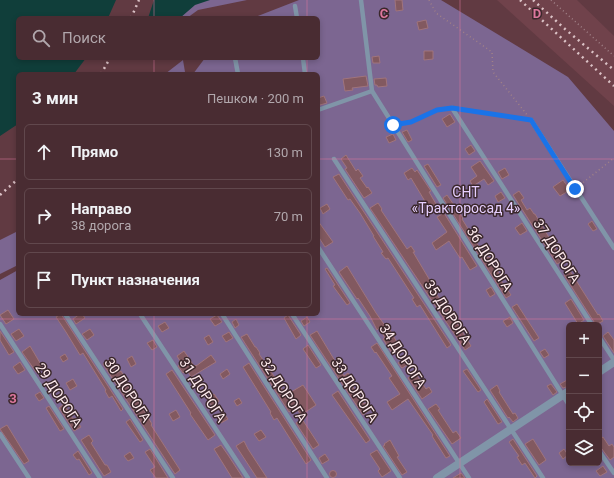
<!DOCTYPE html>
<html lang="ru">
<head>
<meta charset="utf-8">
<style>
	:root { --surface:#492c32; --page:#53383e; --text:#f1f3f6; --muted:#b1a7ac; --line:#61484d }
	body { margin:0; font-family:Roboto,sans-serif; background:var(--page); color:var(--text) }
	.controls { position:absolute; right:12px; bottom:12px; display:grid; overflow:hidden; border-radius:6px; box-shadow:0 2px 6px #0003 }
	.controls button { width:36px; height:36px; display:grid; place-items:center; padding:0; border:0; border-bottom:1px solid var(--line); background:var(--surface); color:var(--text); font:20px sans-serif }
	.stop { position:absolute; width:12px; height:12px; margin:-9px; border:3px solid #1a73e8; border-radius:50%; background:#fff }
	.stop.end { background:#1a73e8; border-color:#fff; box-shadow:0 1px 4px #0008 }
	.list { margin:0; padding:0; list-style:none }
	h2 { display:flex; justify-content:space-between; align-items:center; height:52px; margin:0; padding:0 16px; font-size:17px }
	h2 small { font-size:13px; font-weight:400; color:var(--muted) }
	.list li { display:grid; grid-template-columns:26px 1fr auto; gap:12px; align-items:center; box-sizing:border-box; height:56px; margin:0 8px 8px; padding:0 8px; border:1px solid var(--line); border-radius:6px }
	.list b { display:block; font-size:15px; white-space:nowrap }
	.list p { margin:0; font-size:13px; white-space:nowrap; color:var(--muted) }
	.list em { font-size:13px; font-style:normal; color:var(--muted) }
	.icon { flex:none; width:22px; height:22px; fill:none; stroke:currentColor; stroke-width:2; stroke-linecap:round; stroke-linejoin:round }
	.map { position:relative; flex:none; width:614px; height:478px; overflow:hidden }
	.search { position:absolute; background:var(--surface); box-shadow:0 2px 6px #0003; left:16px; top:16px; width:304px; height:44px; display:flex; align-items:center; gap:10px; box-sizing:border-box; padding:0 14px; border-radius:6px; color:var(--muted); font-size:15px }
	.panel { position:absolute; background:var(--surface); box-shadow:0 2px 6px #0003; left:16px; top:72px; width:304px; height:244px; border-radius:6px }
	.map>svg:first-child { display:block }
	.built { fill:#70424b }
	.green { fill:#7c6691; fill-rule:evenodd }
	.water { fill:#103e3a }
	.building { fill:#825960; stroke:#a0747c }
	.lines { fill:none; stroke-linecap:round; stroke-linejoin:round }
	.path { stroke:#a18187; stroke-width:1.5; stroke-dasharray:1 3; stroke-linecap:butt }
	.service { stroke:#8095a8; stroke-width:4.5 }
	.minor { stroke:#8095a8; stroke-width:8 }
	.rail { stroke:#dbc2c6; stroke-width:2.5; stroke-dasharray:2 4; stroke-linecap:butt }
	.route { stroke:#1a73e8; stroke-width:5 }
	.grid { fill:none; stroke:#dd779d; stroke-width:1; stroke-opacity:0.55 }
	.labels { text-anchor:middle; stroke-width:3; stroke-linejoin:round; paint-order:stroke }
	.park-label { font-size:14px; fill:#e7d0ff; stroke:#3a272b }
	.street-label { font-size:14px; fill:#ffebee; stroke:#3a272b }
	.grid-label { font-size:13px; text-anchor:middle; font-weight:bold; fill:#dd779d; stroke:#3a272b; stroke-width:3; stroke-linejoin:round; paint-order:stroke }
</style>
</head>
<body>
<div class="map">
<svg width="614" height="478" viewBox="0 0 614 478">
	<rect width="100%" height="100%" fill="#613a42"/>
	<path class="built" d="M497 0H577L614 36V106Z"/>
	<g class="green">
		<path d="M187 0H247L198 10 187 18H173Z"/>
		<path d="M299 0H441L568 77 614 131V478H0V280L18 270V314H318V74H193L205 58H318V18H253ZM569 325H599V463H569Z"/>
		<path d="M183 60 185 72 184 74H165Z"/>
		<path d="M18 231V265L0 274V240Z"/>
	</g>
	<g class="water">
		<path d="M0 0H116L108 18H18V58H86L74 74H18V124L0 136Z"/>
		<path d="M154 0H210L195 5 180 18H148Z"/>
	</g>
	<g class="building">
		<path d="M395 0H402L403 10 396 11Z"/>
		<path d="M426 20 428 28 419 30 417 22Z"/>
		<path d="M424 51H433V59L424 60Z"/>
		<path d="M379 56 380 63H373L372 57Z"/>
		<path d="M366 76 368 86 352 88 353 90 345 91 343 79Z"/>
		<path d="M386 78 387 86 378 87 377 85H375L374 79Z"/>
		<path d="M324 96 327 103 320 105 318 98Z"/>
		<path d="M450 114 455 122 447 127 442 119Z"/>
		<path d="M407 130 412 140 408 142 402 132Z"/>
		<path d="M393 134 396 140 389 143 386 137Z"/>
		<path d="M471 145 475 151 469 155 465 149Z"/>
		<path d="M346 155 356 171 358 169 363 176 360 178 367 188 368 187 372 193 364 198 345 169 347 168 341 159Z"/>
		<path d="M480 161 494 181 488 185 484 179 473 186 470 181 477 176 471 167Z"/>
		<path d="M428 164 441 185 437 187 424 166Z"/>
		<path d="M412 168 415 172 417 170 431 191 429 192 436 204 429 208 425 203H426L411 178 408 180 404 173Z"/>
		<path d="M505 168 509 175 502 179 498 172Z"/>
		<path d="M339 174 451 345 447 348 420 305 417 307 412 299 414 298 388 258 386 259 381 253 383 252 373 236H374L360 213 350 199 348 200 333 177Z"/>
		<path d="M563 180 570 190 560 196 553 187Z"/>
		<path d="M519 191 524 198 521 200 527 210 530 208 534 214H535L563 261 557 264 513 195Z"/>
		<path d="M501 192 505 198 498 202 495 196Z"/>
		<path d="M447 195 463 218 462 219 486 258 489 257 501 277 499 278 511 295 506 298 443 198Z"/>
		<path d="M378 203 382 209 381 210 407 249 411 246 415 252H413L432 284 430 285 446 308 449 306 455 314 452 315 471 346 465 350 370 208Z"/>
		<path d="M327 204 330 209 323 214 320 208Z"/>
		<path d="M444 213 477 266 470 270 462 257 460 258 449 241 436 250 432 243 447 232 437 217Z"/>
		<path d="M318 221 333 242 325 247 318 236Z"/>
		<path d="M592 221 597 229 593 231 588 224Z"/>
		<path d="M522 223 527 231 520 235 515 228Z"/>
		<path d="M347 266 376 313 386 327 388 326 400 348 392 353 383 339 385 338 379 328 377 330 370 316 358 298 357 299 339 272Z"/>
		<path d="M327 268 350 303 347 305 333 286 335 285 325 269Z"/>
		<path d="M570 271 598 315 599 314 603 321 596 325 564 275Z"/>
		<path d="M491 287 495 294 490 297 486 290Z"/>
		<path d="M571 299 584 320 578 324 565 303Z"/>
		<path d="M517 304 539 338 534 341 512 307Z"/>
		<path d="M8 310 14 319 6 324 0 315Z"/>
		<path d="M61 314 123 409 121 411 112 396 109 398 105 391 106 390 83 353 80 355 66 332 56 317Z"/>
		<path d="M80 314H82L85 318 76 324 73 319Z"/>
		<path d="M217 315 222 322 215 326 210 319Z"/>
		<path d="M288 315 301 335 296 339 284 318Z"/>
		<path d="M307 317 310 322 304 326 301 321Z"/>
		<path d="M510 317 513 323 507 327 503 321Z"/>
		<path d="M236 319 239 325 235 328 232 322Z"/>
		<path d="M165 322 169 328 162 332 158 326Z"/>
		<path d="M19 329 24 336 16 341 11 334Z"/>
		<path d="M90 329 94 335 87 340 82 334Z"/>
		<path d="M0 331 14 352 9 355 0 340Z"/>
		<path d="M317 331 344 376 348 373 353 379 349 381 364 404 367 402 371 409 363 415 310 335Z"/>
		<path d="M229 332 233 338 226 342 222 336Z"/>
		<path d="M608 332 614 340V353L603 336Z"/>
		<path d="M247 334 255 347H256L260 353 259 354 280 385H279L286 395 303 385 316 405 301 415 296 408 289 412 241 337Z"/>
		<path d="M209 335 213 342 208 345 204 338Z"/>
		<path d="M153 340 157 347 152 350 147 343Z"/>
		<path d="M377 343 450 456 446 458 432 436 433 435 408 399 392 410 387 402 400 394 389 378 392 376 376 352 375 353 371 347Z"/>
		<path d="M308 345 321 365 316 368 303 349Z"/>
		<path d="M30 346 43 368 36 372 22 352Z"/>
		<path d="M545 349 549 355 544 358 540 352Z"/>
		<path d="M184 351 194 366 195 365 196 366 211 355 216 362 191 377 187 370 183 373 178 366 182 364 177 356Z"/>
		<path d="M65 354 68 359 63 362 60 357Z"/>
		<path d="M132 356 136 364 131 367 127 359Z"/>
		<path d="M405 359 409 364 402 368 398 363Z"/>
		<path d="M109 360 117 373 121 371 125 378 123 379 143 409 152 424 151 425 180 470 175 474 103 364Z"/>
		<path d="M20 362 25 370 18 374 13 367Z"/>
		<path d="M249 363 311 460 306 464 277 418 274 420 270 413 271 412 243 367Z"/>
		<path d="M227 369 230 374 223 379 220 374Z"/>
		<path d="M467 369 481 390 478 392 463 371Z"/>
		<path d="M172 370 215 435 208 440 190 414 191 413 166 374Z"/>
		<path d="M415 373 426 389 429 387 432 392 422 399 408 378Z"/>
		<path d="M73 379 77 386 70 390 66 383Z"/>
		<path d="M569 379V386L563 388 560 384Z"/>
		<path d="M551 384 557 392 553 395 547 386Z"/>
		<path d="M497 385 500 391 499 392 513 414 515 413 518 418 513 422 509 417 508 418 490 390Z"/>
		<path d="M338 391 370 440 366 443 332 395Z"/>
		<path d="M40 392 44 398 39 401 35 395Z"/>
		<path d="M214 394 219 401 212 406 207 399Z"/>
		<path d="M239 398 242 403 237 406 234 401Z"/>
		<path d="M487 399 502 422 498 424 484 402Z"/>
		<path d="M64 404 73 419 75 418 81 427 74 431 59 408Z"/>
		<path d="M436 404 440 409 438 410 453 433 456 431 461 438 452 444 428 409Z"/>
		<path d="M49 406 64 429 60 431 46 408Z"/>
		<path d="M176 410 180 417 173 421 169 414Z"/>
		<path d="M223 412 228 419 221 423 217 416Z"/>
		<path d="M130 419 143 440 140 442 126 422Z"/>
		<path d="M302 419 319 445 313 449 296 423Z"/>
		<path d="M7 425 29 461 24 464 0 429Z"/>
		<path d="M261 430 266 437 259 441 254 434Z"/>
		<path d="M89 435 93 441 91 443 105 465H107L111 472 104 476 81 440Z"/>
		<path d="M603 437 609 446 612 444 614 447V457L610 460 599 445V440Z"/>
		<path d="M513 439 537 476 535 478 525 463 522 465 517 457 519 456 509 442Z"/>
		<path d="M533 439 546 460 539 465 525 444Z"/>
		<path d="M390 440 399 456 397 457 407 472 402 475 383 446 385 445 384 444Z"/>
		<path d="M244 441 248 449 267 478H257L236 446Z"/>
		<path d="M221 445 228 455 243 478H232L214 449Z"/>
		<path d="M150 449 168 478H156L150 470 155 467 145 452Z"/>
		<path d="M564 449 568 455 563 459 559 453Z"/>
		<path d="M377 450 391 471 382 477 378 471 380 469 370 454Z"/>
		<path d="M78 451 92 473 89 475 79 459 77 460 73 455Z"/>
		<path d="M130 452 134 458 128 461 124 456Z"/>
		<path d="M325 454 329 460 322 464 319 458Z"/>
		<path d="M603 466 607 472 600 476 596 471Z"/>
		<circle cx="333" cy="474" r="3.5"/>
		<path d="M461 473 465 478H453Z"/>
	</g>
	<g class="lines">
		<g class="path">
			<path d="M429 0 436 13 492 52 493 72 528 116"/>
			<path d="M551 0 614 56"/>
			<path d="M460 109 525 119"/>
			<path d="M399 124 411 122 437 110 446 109"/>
			<path d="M580 185 614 158"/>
		</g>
		<g class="service">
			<path d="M361 0 372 91 569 405"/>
			<path d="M295 6 297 18"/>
			<path d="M235 58 238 74"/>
			<path d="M303 58 305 74"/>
			<path d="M452 108 592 325"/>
			<path d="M318 110 372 91"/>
			<path d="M531 120 614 248"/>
			<path d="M334 159 543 478"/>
			<path d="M318 247 469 478"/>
			<path d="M65 314 173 478"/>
			<path d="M140 314 248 478"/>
			<path d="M222 314 327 478"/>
			<path d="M292 314 400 478"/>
			<path d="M0 324 100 478"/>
			<path d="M599 337 614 360"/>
			<path d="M0 434 29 478"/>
			<path d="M599 451 614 473"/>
		</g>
		<g class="minor">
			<path d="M599 372 614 362"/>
			<path d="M437 478 569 391"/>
		</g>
		<g class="rail">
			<path d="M520 0 614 86"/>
			<path d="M533 0 565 29 614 70"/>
			<path d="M131 18 139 0"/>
			<path d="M101 74 110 58"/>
			<path d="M0 195 18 179"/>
		</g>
	</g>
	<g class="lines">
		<path class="route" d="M393 125 411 122 437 110 452 108 531 120 575 189"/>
	</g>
	<path class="grid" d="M154 0V18M307 0V18M460 0V478M154 58V74M307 58V74M0 159H18M318 159H614M154 314V478M307 314V478M0 319H614"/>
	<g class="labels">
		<g class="park-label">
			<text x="466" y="197">СНТ<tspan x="466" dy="16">«Тракторосад 4»</tspan></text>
		</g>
		<g class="street-label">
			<text transform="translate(557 251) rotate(57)" y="5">37 ДОРОГА</text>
			<text transform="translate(490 259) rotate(58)" y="5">36 ДОРОГА</text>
			<text transform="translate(448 312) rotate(57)" y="5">35 ДОРОГА</text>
			<text transform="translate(403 356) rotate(57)" y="5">34 ДОРОГА</text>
			<text transform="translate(128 390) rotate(57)" y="5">30 ДОРОГА</text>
			<text transform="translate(203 390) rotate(57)" y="5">31 ДОРОГА</text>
			<text transform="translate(284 390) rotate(57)" y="5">32 ДОРОГА</text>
			<text transform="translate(355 390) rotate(57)" y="5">33 ДОРОГА</text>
			<text transform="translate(59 395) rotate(57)" y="5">29 ДОРОГА</text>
		</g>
	</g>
	<g class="grid-label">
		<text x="384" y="18">C</text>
		<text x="537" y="18">D</text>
		<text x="13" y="403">3</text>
	</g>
</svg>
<div class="controls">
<button>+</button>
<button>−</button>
<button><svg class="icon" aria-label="locate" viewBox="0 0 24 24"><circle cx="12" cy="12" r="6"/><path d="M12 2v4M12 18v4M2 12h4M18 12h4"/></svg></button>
<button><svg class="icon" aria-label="layers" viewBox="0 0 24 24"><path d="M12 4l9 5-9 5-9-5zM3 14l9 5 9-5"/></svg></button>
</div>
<div class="stop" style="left:393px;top:125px"></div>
<div class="stop end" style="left:575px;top:189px"></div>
<div class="search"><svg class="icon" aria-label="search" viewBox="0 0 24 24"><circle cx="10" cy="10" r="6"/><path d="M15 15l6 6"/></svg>Поиск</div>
<section class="panel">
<h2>3 мин<small>Пешком · 200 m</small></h2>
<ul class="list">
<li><svg class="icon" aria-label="ahead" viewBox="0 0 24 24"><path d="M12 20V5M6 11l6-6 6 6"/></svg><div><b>Прямо</b></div><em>130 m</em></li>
<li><svg class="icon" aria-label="right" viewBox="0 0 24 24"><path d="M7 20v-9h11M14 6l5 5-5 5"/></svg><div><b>Направо</b><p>38 дорога</p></div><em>70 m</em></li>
<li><svg class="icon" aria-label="arrive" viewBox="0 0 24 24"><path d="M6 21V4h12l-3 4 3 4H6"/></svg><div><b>Пункт назначения</b></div></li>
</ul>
</section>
</div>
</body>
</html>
